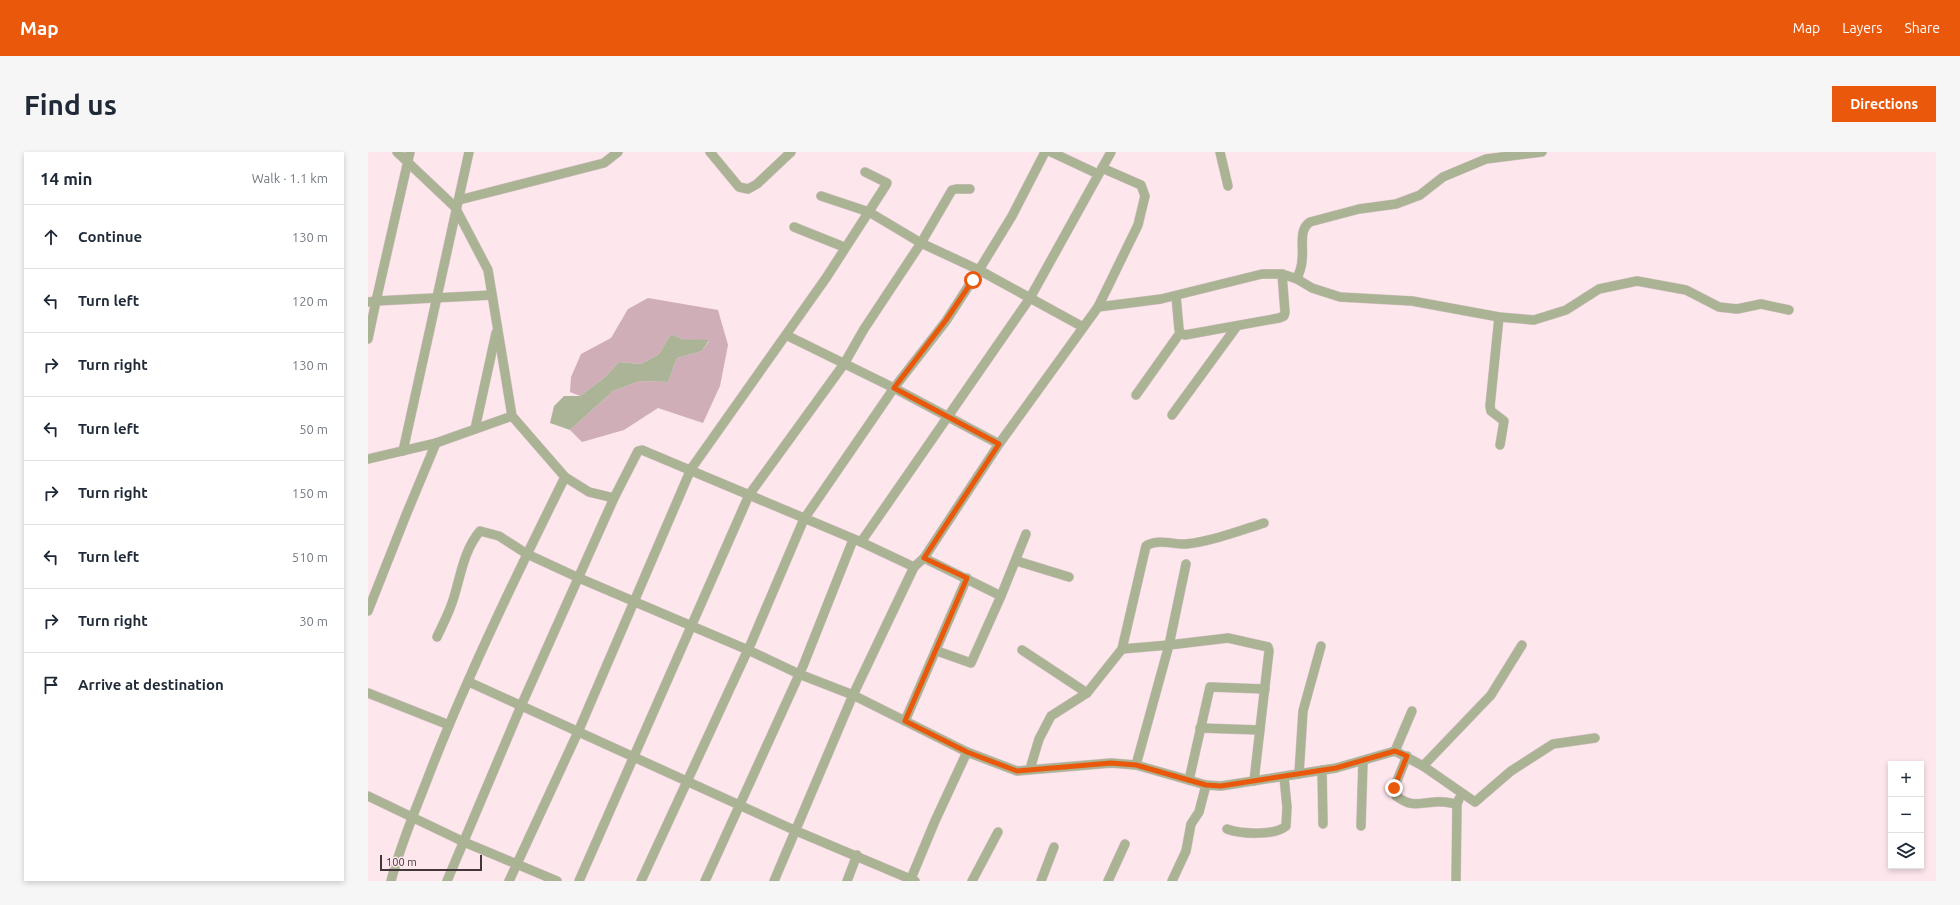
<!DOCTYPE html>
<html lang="en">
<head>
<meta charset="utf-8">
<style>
	:root { --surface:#fff; --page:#f6f6f7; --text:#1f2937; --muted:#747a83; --line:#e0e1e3; --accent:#ea580c }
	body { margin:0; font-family:Ubuntu,sans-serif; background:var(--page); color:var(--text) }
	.controls { position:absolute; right:12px; bottom:12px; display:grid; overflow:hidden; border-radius:0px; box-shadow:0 2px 6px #0003 }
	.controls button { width:36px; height:36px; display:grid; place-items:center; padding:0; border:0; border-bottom:1px solid var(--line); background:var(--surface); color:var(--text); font:20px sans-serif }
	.scale { position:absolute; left:12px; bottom:10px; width:102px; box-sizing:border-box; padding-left:4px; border:2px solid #43373b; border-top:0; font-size:11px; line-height:14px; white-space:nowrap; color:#43373b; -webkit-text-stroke:3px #fde6ec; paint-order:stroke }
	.stop { position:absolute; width:12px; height:12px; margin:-9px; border:3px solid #ea580c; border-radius:50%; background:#fff }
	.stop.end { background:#ea580c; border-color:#fff; box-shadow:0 1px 4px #0008 }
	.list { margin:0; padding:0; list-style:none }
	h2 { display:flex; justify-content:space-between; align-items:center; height:52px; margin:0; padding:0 16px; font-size:17px }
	h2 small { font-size:13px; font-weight:400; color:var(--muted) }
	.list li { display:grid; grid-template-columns:26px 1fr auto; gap:12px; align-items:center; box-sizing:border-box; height:64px; padding:0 16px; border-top:1px solid var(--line) }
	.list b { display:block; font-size:15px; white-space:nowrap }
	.list em { font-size:13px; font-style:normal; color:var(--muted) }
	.icon { flex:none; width:22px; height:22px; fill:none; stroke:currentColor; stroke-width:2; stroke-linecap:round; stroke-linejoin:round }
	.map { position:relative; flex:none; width:1568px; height:729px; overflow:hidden; border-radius:0px }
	header { display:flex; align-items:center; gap:24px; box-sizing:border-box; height:56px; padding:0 20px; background:var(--accent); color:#fff }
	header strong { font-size:19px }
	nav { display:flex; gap:22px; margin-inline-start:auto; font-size:14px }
	.intro { display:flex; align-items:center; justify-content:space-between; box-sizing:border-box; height:96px; padding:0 24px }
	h1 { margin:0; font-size:28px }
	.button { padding:10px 18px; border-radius:0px; background:var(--accent); color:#fff; font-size:14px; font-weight:700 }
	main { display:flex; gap:24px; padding:0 24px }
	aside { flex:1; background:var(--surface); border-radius:0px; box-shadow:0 2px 6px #0003 }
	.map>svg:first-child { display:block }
	.forest { fill:#cfaeb7 }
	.water { fill:#acb498 }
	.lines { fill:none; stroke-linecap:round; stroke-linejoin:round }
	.minor-casing { stroke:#d8c3c9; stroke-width:10 }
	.minor { stroke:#aab393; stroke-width:9 }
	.route { stroke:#ea580c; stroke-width:5 }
</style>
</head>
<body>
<header>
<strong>Map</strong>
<nav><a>Map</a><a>Layers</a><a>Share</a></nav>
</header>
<div class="intro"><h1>Find us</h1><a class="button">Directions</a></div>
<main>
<aside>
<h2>14 min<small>Walk · 1.1 km</small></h2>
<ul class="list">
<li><svg class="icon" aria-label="ahead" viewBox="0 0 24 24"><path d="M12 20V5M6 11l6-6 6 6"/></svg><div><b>Continue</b></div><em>130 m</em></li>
<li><svg class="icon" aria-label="left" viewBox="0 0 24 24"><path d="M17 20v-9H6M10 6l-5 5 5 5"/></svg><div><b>Turn left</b></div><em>120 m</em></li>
<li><svg class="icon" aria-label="right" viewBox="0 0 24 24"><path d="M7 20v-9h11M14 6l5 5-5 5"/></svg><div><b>Turn right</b></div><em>130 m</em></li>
<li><svg class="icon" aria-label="left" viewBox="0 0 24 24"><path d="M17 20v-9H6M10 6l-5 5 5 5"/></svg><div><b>Turn left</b></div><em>50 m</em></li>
<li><svg class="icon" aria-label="right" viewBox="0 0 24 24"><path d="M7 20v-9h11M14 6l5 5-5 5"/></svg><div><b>Turn right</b></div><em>150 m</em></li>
<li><svg class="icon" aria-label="left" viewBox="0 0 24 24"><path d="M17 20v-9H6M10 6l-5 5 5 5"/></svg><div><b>Turn left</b></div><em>510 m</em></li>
<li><svg class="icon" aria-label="right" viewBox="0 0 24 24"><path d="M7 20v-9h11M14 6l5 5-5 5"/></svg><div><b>Turn right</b></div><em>30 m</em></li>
<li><svg class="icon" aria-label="arrive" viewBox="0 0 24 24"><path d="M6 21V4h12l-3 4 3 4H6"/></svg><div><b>Arrive at destination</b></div></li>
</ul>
</aside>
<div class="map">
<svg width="1568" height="729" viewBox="0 0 1568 729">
	<rect width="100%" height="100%" fill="#fde6ec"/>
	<path class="forest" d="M280 146 350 158 360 193 352 234 335 271 290 256 256 278 214 290 202 278 245 239 272 229 300 230 309 206 334 199 341 189 314 187 303 182 291 202 273 212 251 210 236 226 212 244 202 240 203 225 213 202 243 186 260 157Z"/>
	<path class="water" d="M303 182 314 187 341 188 334 199 309 206 300 230 272 229 245 239 202 278 182 271 186 254 196 244H212L236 226 251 210 273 212 291 202Z"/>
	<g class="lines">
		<defs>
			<g id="minor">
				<path d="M29 0 87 55 120 118 144 264 197 325 221 340 246 346 270 299 274 298 493 390 546 415"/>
				<path d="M42 0 8 149 124 143"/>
				<path d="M342 0 371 35 380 37 389 32 423 0"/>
				<path d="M683 0 730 22"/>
				<path d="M852 0 860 34"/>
				<path d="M453 44 501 60 553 91 611 118 644 64 677 0"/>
				<path d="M91 48 236 11 250 0"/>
				<path d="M426 75 476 95"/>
				<path d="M929 127C931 121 934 115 934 108 936 95 930 78 942 70L991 57 1028 52 1052 43 1075 25 1118 7 1174 0"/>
				<path d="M808 144 811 177 812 181 817 183 911 166 916 164 917 160 914 122"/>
				<path d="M0 150 8 149 0 187"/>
				<path d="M730 155 770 73 777 44 773 33 734 16"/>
				<path d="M1131 165 1122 254 1123 259 1136 269 1132 293"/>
				<path d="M418 183 526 236 631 292"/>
				<path d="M768 243 812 181"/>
				<path d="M804 263 869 174"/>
				<path d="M107 277 128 181"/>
				<path d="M35 299 101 0"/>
				<path d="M0 307 68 291 144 264"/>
				<path d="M493 390 662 146 715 175"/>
				<path d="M556 406 633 444 658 382"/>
				<path d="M649 409 701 425"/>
				<path d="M0 459 38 363 68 291"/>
				<path d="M69 485C75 472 82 459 86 445 93 422 96 398 112 379L131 384 159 402 211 426 380 498 431 522 485 543 599 600"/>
				<path d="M754 497 801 493 860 486 900 495 901 499 886 629"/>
				<path d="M654 498 719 541"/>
				<path d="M569 499 603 511 633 444"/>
				<path d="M101 530 426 678 547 729"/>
				<path d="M0 541 81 573"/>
				<path d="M537 569 599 426"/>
				<path d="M832 576 892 578"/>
				<path d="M1027 599 1044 559"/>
				<path d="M1039 604 1026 636 1028 644C1045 656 1048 651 1067 650 1074 649 1082 651 1089 652"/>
				<path d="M768 613 801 493 818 412"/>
				<path d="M1055 614 1123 543 1154 493"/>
				<path d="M662 617 671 587 683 564 719 541 754 497 778 394C789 386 806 393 818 392 845 389 871 379 896 371"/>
				<path d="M954 618 955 672"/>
				<path d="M931 622 935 559 953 494"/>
				<path d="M821 628 842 535 897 537"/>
				<path d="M0 644 96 690 189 729"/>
				<path d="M993 674 995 609"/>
				<path d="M859 677C872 682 907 684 918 674L919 655 916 625"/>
				<path d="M23 729C33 690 50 652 64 615 103 516 150 420 197 325"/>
				<path d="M79 729 153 554 246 346"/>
				<path d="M141 729 210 580 323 317 458 126 518 33 519 31 497 20"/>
				<path d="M211 729 381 343 476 212 496 177 553 91 584 38 588 37H602"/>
				<path d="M273 729 384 489 436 367 526 236 578 169 611 118 662 146 743 0"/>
				<path d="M337 729 435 514 485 388"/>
				<path d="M406 729 485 543 546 415 556 406 631 292 730 155 793 147 894 122H914L929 127 944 136 972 145 1044 149 1131 165 1166 168 1198 158 1231 137 1269 129 1318 138 1351 155 1369 157 1393 152 1421 158"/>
				<path d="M479 729 489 703"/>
				<path d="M542 729 567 669 599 600 649 619 743 611 768 613 838 633 853 634 968 616 1027 599 1055 614 1107 650 1143 619 1185 592 1227 586"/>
				<path d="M604 729 630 680"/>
				<path d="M673 729 686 695"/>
				<path d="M740 729 757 692"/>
				<path d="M804 729 818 699 823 672 831 660 838 633"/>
				<path d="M1088 729 1089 652 1091 647"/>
			</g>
		</defs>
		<use href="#minor" class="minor-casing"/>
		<use href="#minor" class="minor"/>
	</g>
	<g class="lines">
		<path class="route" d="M605 128 578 168 526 236 631 292 556 406 599 426 537 569 599 600 649 619 743 611 768 613 838 633 853 634 968 616 1027 599 1039 604 1026 636"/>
	</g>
</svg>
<div class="controls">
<button>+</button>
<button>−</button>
<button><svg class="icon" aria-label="layers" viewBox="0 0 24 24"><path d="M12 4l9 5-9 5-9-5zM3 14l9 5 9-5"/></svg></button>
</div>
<div class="scale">100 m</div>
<div class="stop" style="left:605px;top:128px"></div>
<div class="stop end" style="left:1026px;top:636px"></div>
</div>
</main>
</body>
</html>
